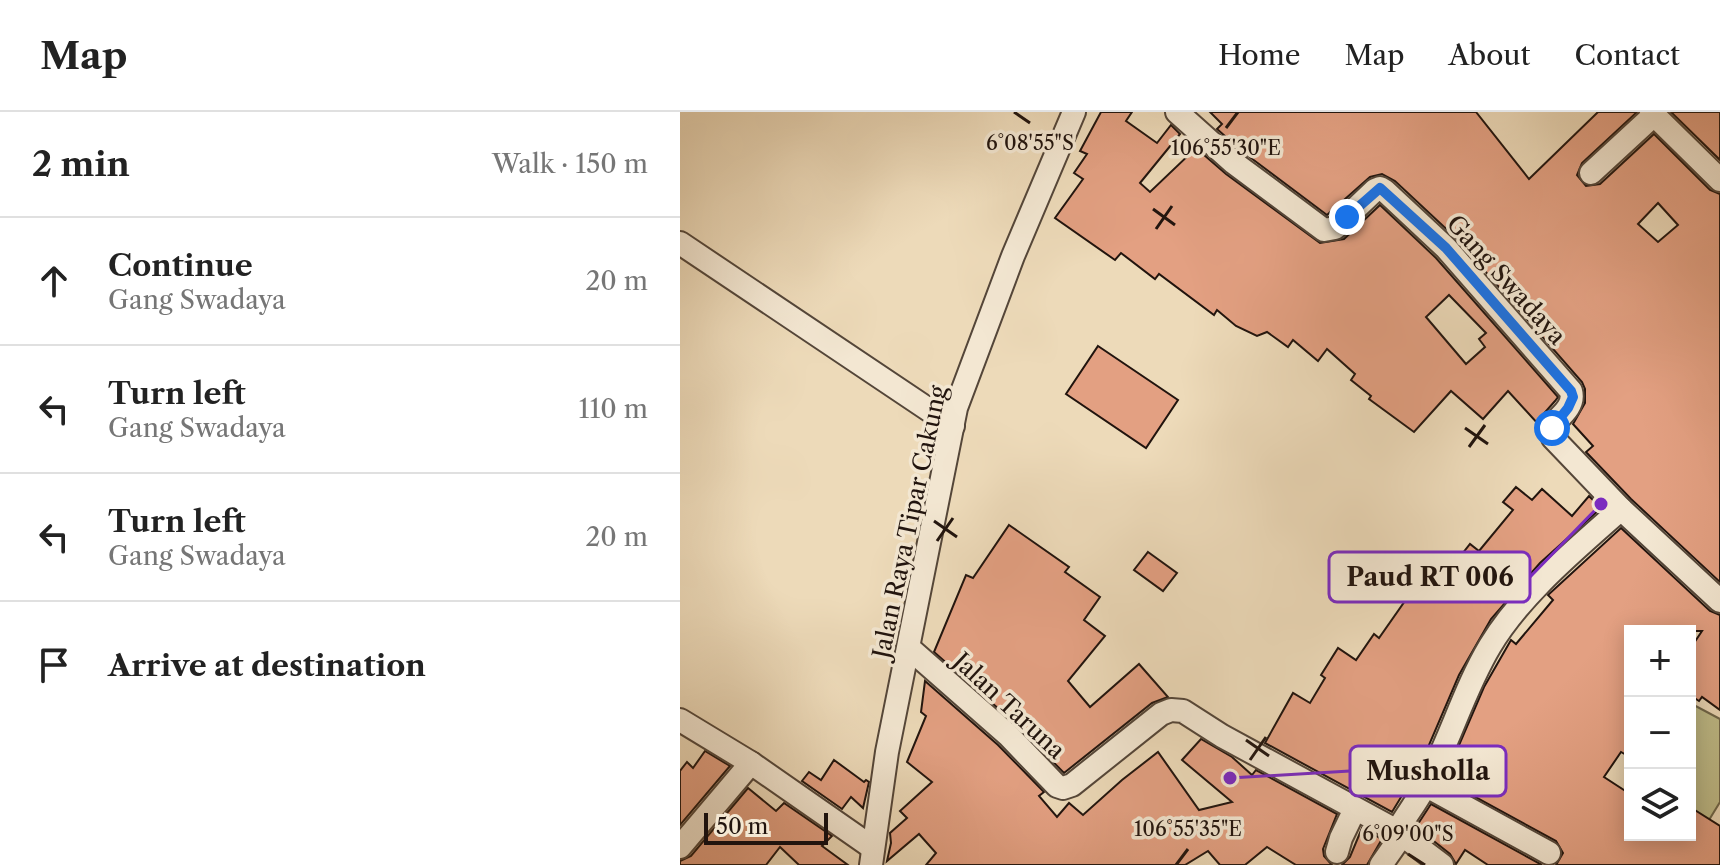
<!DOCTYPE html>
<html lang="en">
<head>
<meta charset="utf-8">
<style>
	:root { --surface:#fff; --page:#f2f2f2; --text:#222; --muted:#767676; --line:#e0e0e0 }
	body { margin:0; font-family:"Libre Caslon Text",serif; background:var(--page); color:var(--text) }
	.controls { position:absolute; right:24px; bottom:24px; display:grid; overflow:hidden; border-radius:0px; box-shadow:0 4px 20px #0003 }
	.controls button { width:72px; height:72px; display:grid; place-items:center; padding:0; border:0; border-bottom:2px solid var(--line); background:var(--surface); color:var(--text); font:40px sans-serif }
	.scale { position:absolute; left:24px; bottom:20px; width:124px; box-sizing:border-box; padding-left:8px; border:4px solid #21140e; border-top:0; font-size:22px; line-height:28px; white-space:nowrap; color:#21140e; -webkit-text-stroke:6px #f3e7d2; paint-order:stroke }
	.stop { position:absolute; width:24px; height:24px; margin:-18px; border:6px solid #1a73e8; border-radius:50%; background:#fff }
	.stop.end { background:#1a73e8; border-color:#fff; box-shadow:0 2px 8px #0008 }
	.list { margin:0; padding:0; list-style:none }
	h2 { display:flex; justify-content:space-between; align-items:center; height:104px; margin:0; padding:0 32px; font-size:34px }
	h2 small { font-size:26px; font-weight:400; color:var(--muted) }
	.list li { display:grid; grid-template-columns:52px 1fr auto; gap:24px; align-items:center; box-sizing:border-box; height:128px; padding:0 32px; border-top:2px solid var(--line) }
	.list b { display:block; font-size:30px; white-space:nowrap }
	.list p { margin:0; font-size:26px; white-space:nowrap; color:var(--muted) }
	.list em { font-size:26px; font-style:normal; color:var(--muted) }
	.icon { flex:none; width:44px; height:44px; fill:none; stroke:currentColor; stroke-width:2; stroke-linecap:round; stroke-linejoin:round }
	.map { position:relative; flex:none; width:1040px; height:753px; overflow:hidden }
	header { display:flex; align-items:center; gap:48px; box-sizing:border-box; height:112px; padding:0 40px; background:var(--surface); border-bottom:2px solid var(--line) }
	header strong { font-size:38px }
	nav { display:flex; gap:44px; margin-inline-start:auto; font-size:28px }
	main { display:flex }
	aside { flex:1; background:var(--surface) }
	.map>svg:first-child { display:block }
	.green { fill:#c0bd8a; stroke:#70684c; stroke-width:2 }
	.building { fill:#e3a082; stroke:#21140e; stroke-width:2; fill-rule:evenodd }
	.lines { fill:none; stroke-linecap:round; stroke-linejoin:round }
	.minor-casing { stroke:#544639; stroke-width:26 }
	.minor { stroke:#f3e7d2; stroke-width:22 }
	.route { stroke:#1a73e8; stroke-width:10 }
	.ticks { fill:none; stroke:#21140e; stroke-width:3 }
	.labels { text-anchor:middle; stroke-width:7; stroke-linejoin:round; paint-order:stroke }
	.street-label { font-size:24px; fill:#21140e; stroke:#f3e7d2 }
	.ticks-label { font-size:20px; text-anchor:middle; fill:#21140e; stroke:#f3e7d2; stroke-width:7; stroke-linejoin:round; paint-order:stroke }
	.leader { fill:none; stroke:#7b2cbf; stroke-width:3 }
	.callout-dot { fill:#7b2cbf; stroke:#f3e7d2; stroke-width:3 }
	.callout { fill:#f3e7d2; stroke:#7b2cbf; stroke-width:3 }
	.callout-label { font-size:26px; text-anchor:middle; font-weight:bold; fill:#21140e }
</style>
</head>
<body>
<header>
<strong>Map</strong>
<nav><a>Home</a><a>Map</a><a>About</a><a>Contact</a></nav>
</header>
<main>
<aside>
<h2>2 min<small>Walk · 150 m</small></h2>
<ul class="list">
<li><svg class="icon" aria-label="ahead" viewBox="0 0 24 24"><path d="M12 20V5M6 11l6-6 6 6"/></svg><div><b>Continue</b><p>Gang Swadaya</p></div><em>20 m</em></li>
<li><svg class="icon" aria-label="left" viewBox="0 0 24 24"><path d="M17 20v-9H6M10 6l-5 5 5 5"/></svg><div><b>Turn left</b><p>Gang Swadaya</p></div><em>110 m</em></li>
<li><svg class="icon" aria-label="left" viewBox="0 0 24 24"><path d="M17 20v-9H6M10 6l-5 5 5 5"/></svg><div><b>Turn left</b><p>Gang Swadaya</p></div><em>20 m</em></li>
<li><svg class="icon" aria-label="arrive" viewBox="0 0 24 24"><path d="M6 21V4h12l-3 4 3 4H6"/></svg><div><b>Arrive at destination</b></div></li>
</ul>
</aside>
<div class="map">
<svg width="1040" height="753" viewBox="0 0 1040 753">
	<rect width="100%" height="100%" fill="#eddab9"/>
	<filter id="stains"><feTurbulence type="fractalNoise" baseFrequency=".0025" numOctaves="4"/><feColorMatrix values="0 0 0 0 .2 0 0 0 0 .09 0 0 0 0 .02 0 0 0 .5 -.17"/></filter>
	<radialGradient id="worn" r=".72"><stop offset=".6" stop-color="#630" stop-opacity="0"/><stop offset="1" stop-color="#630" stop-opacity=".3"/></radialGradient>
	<path class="green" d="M1010 591 1040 607V690L1021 721 1010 713Z"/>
	<g class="building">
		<path d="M421 0H452L446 9 477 31 491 13 500 22 460 71 470 80 516 36 546 62 640 131 664 127 700 93 756 146 878 285 875 289 860 306 859 313 828 279 803 307 771 279 734 320 689 287 691 284 671 268 675 262 647 237 638 249 613 228 608 235 587 220 577 224 556 214 537 198 534 203 479 162 475 167 441 141 435 148 375 106 403 67 394 61 407 42 400 39ZM769 183 806 221 799 227 805 235 786 252 746 205Z"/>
		<path d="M530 0H796L849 67 918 0H957L902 51 897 63 906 74 920 72 974 22 1030 78 1040 82V470L951 387 906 340 913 334 893 312 905 291V277L902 270 777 127 715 69 702 62 690 65 647 103 563 40 537 17 542 12ZM978 91 998 113 978 130 958 112Z"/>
		<path d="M991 0H1040V48Z"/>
		<path d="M418 234 498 288 466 336 386 282Z"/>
		<path d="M836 375 852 388 862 377 892 404 909 384 921 396 860 451 811 507 779 563 740 654 712 700 585 631 613 581 630 591 645 566 641 563 658 536 676 548 694 522 699 526 732 479 739 484 766 451 771 456 790 432 799 439 833 398 823 390Z"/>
		<path d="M329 413 389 455 385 460 420 485 404 508 425 524 388 569 410 595 459 552 488 585 472 591 384 661 337 613 254 540 286 463 293 466Z"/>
		<path d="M941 416 1030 499 1040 503V598L1022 585 1019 589 1010 583V537L1022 519H950V645L941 640 924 665 950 682V723H1010V695L1040 714V753H876L883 741 876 729 764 668 804 575 831 528 836 532 873 488 868 483Z"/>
		<path d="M468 440 497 461 483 479 454 458Z"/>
		<path d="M245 569 318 633 364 680 359 684 377 705 389 691 403 703 442 668 478 640 519 698 552 690 502 648 521 627 552 645 572 663 576 658 657 702 643 737 644 744 652 753H616L587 735 565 753H540L528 739 505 753H246L256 741 239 722 207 749 211 731 210 721 227 706 220 699 252 670 227 650 246 604 241 600Z"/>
		<path d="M25 639 50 654 0 713V659L7 650 13 656Z"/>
		<path d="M154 648 184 670 186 668 189 670 183 696 171 685 162 697 122 669 129 660 141 668Z"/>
		<path d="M68 676 96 699 104 691 152 724 142 734 168 753H119L100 735 86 753H0V749L11 744Z"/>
		<path d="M751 692 862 753H808L785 738 776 752 770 742 736 715Z"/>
		<path d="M682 716 702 727 687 753H662L670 745Z"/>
	</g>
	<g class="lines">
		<defs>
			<g id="minor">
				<path d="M497 0 554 51 644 118 655 116 695 78 700 76 705 79 766 136 891 279C895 293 882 303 873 312V326L941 397 1040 489"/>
				<path d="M971 0 1040 68"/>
				<path d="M911 61 974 3"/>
				<path d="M0 131 273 314"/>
				<path d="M229 536 328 623 377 674 383 676 392 673 481 602 491 598 503 599 542 624 717 719 762 753"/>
				<path d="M0 608 71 651 193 736"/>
				<path d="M745 673 869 741"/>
				<path d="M717 719C725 705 735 692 743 678 769 632 783 579 810 534 841 482 896 437 941 397"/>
				<path d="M0 735 71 651"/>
				<path d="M657 740 661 726 675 697"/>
				<path d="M191 753 207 640 276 296 333 144 394 0"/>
				<path d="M701 753 722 723"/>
			</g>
		</defs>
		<use href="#minor" class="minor-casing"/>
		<use href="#minor" class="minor"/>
	</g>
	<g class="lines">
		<path class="route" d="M667 105 700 76 766 136 891 279 893 285 888 296 872 316"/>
	</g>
	<path class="ticks" d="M334 0 350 11M546 16 558 0M473 97 495 113M476 117 492 94M785 316 808 332M789 335 805 313M254 409 277 425M257 429 273 406M566 628 589 644M570 648 586 625M728 742 745 753M496 753 508 737"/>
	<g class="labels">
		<g class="street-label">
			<text transform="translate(826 168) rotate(48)" y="8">Gang Swadaya</text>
			<text transform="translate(230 410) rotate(-78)" y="8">Jalan Raya Tipar Cakung</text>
			<text transform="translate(329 594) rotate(43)" y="8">Jalan Taruna</text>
		</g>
	</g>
	<g class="ticks-label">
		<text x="350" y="38">6°08'55"S</text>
		<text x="546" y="43">106°55'30"E</text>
		<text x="508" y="724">106°55'35"E</text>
		<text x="728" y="729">6°09'00"S</text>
	</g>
	<path class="leader" d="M921 392L850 465M550 666L670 659"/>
	<g class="callout-dot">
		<circle cx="921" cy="392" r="8"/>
		<circle cx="550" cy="666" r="8"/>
	</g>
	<g class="callout">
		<rect x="649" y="440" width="201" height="50" rx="8"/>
		<rect x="670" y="634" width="156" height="50" rx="8"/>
	</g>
	<g class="callout-label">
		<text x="750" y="474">Paud RT 006</text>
		<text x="748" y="668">Musholla</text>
	</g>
	<rect width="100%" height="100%" filter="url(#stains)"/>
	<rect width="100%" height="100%" fill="url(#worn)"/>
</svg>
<div class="controls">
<button>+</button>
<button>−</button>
<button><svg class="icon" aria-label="layers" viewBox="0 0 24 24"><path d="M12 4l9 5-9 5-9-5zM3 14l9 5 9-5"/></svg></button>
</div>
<div class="scale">50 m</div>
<div class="stop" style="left:872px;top:316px"></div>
<div class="stop end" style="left:667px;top:105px"></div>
</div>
</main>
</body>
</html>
